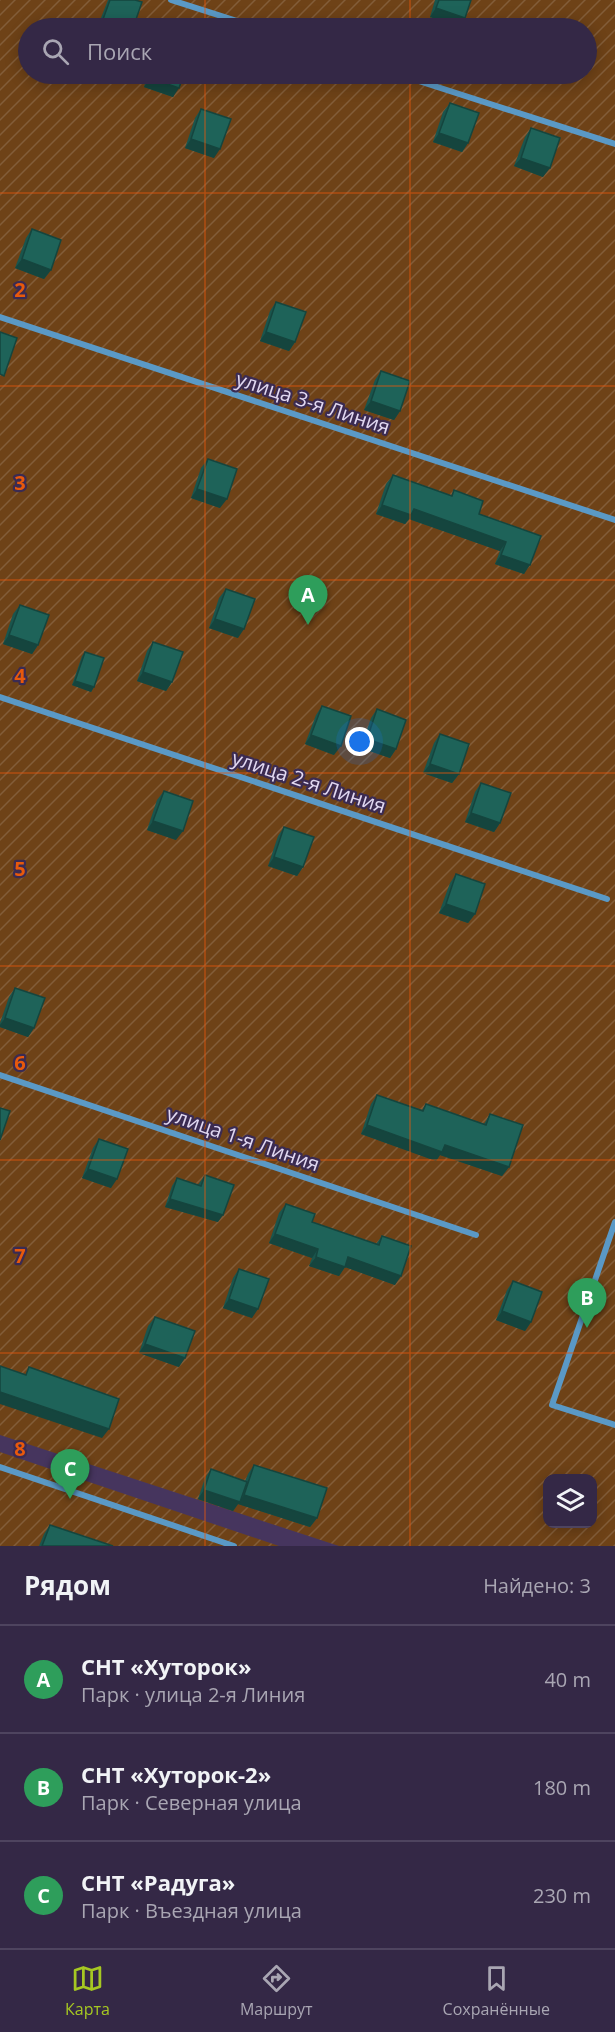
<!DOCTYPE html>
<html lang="ru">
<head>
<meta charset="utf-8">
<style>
	:root { --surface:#342846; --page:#3f3451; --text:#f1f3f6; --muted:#a9a6b3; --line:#4e445f; --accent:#a6c822 }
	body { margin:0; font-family:"Open Sans",sans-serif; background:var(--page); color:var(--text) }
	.controls { position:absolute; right:18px; bottom:18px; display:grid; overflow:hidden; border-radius:12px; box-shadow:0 3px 15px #0003 }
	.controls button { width:54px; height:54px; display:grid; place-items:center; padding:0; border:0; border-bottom:2px solid var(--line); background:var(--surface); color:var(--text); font:30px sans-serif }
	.you { position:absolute; left:360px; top:742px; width:21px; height:21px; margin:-15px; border:4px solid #fff; border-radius:50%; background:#1a73e8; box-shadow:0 0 0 9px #1a73e833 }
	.badge { display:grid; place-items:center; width:39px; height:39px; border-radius:50%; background:var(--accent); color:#fff; font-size:20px; font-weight:700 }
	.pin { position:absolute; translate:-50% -50px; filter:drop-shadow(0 2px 3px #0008) }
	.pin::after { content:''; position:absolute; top:32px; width:21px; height:18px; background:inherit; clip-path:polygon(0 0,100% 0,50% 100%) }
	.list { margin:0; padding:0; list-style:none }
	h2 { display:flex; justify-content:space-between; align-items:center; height:78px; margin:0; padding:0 24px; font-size:26px }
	h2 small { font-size:20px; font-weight:400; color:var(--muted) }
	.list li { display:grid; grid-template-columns:39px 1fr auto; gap:18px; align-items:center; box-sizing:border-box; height:108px; padding:0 24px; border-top:2px solid var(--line) }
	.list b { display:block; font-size:22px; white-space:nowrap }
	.list p { margin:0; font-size:20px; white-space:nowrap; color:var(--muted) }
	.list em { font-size:20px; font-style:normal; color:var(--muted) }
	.icon { flex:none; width:33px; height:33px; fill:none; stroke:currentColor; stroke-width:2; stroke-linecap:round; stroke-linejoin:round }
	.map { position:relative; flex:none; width:615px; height:1546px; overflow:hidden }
	.search { position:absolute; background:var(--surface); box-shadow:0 3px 15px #0003; left:18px; right:18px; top:18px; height:66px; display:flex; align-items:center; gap:15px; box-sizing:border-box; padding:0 21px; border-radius:33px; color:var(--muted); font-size:22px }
	.sheet { height:402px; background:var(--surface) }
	nav { display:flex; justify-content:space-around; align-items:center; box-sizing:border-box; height:84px; border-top:2px solid var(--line); background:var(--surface); font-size:16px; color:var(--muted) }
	nav a { display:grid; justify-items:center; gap:3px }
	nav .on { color:var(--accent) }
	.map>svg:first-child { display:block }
	.garden { fill:url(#garden-furrows); fill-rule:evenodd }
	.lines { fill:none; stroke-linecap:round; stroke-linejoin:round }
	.street { stroke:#5a99c6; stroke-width:6 }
	.wall { fill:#1a554d }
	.shaded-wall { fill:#15453e }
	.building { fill:#1e6359; stroke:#15453e; stroke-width:1.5 }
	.grid { fill:none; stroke:#e8590c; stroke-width:1.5; stroke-opacity:0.55 }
	.labels { text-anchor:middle; stroke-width:4.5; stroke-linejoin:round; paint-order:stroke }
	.street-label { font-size:20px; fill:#e1d8f1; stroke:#3b2b52 }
	.grid-label { font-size:20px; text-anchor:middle; font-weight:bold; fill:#e8590c; stroke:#3b2b52; stroke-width:4.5; stroke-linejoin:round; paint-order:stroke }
</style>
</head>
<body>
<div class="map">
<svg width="615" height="1546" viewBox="0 0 615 1546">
	<defs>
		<pattern id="garden-furrows" width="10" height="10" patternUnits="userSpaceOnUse" patternTransform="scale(1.5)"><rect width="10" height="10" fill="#6e4217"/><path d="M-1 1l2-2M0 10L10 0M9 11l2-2" fill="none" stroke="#825d39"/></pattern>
	</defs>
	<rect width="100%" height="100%" fill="#46355e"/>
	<g class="garden">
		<path d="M0 0H615V1546H339L0 1435ZM28 28H586V74H28ZM548 1478H592V1524H548Z"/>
		<path d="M0 1452 279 1546H0Z"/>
	</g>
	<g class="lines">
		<g class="street">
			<path d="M171 0 259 28"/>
			<path d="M397 74 615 144"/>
			<path d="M0 317 615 520"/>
			<path d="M0 697 607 899"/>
			<path d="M0 1075 476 1235"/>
			<path d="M615 1222 552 1405 615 1425"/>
			<path d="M0 1467 234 1546"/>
		</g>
	</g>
	<g class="wall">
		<path d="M108 0H135L133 28H97Z"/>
		<path d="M435 0H471L459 27 430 17Z"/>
		<path d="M148 74H184L173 97 144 87Z"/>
		<path d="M450 103 468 143 462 152 433 142 443 112Z"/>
		<path d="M201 109 214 158 185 148 195 118Z"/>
		<path d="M531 128 543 177 514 166 525 137Z"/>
		<path d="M32 229 51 270 44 279 15 268 26 238Z"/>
		<path d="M276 302 295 342 289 351 260 341 270 311Z"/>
		<path d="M381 371 400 411 394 420 364 410 375 380Z"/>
		<path d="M208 459 220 508 191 498 201 468Z"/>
		<path d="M393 475 451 496 454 490 479 514 541 536 524 574 495 564 500 551 409 519 405 524 376 514 386 484Z"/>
		<path d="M226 589 238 638 209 628 219 598Z"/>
		<path d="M20 605 38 645 32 654 3 644 13 614Z"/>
		<path d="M153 642 172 682 166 691 137 681 147 651Z"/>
		<path d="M85 652 94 687 91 692 72 685 82 656Z"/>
		<path d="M322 706 334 755 305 744 316 715Z"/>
		<path d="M377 709 396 749 390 758 361 748 371 718Z"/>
		<path d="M440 734 459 774 452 783 423 773 434 743Z"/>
		<path d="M481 783 500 823 494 832 465 822 475 792Z"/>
		<path d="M164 791 176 840 147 830 157 800Z"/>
		<path d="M284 827 303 867 297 876 268 866 278 836Z"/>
		<path d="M456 874 475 914 468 923 439 913 450 883Z"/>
		<path d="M15 988 34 1028 28 1037 0 1027V1023L9 997Z"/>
		<path d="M377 1095 422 1110 426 1104 484 1124 490 1114 509 1167 502 1176 440 1155 436 1161 361 1134 371 1104Z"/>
		<path d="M99 1139 111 1188 82 1178 93 1148Z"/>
		<path d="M205 1175 218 1222 165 1207 172 1186 177 1178 198 1185Z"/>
		<path d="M286 1204 312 1222 376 1244 382 1236 395 1285 345 1267 339 1276 309 1266 312 1258 269 1243 279 1213Z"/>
		<path d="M239 1269 252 1318 223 1308 233 1278Z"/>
		<path d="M513 1281 531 1322 525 1331 496 1320 507 1290Z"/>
		<path d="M155 1317 179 1367 139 1353 148 1326Z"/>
		<path d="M254 1465 317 1518 310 1527 238 1504 233 1511 198 1499 205 1478 211 1469 245 1481 248 1474Z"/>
		<path d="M50 1525 113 1546H39L44 1534Z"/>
	</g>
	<g class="shaded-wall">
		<path d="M436 8 465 18 459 27 430 17Z"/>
		<path d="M102 22 121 28H98Z"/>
		<path d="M150 78 179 88 173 97 144 87Z"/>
		<path d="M439 133 468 143 462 152 433 142Z"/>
		<path d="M191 139 220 149 214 158 185 148Z"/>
		<path d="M521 158 550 168 543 177 514 166Z"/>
		<path d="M22 259 51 270 44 279 15 268Z"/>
		<path d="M266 332 295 342 289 351 260 341Z"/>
		<path d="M371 401 400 411 394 420 364 410Z"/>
		<path d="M197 489 227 499 220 508 191 498Z"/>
		<path d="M382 505 414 509 506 542 500 551 409 519 405 524 376 514Z"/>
		<path d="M501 555 530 565 524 574 495 564Z"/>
		<path d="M215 619 244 629 238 638 209 628Z"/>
		<path d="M9 635 38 645 32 654 3 644Z"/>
		<path d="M143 672 172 682 166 691 137 681Z"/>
		<path d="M75 681 94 687 91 692 72 685Z"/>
		<path d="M311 735 341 746 334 755 305 744Z"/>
		<path d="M367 739 396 749 390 758 361 748Z"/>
		<path d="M430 764 459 774 452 783 423 773Z"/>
		<path d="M471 813 500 823 494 832 465 822Z"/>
		<path d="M153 821 183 831 176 840 147 830Z"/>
		<path d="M274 857 303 867 297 876 268 866Z"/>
		<path d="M446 904 475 914 468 923 439 913Z"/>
		<path d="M5 1018 34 1028 28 1037 0 1027V1025Z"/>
		<path d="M367 1125 445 1145 509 1167 502 1176 440 1155 436 1161 361 1134Z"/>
		<path d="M88 1169 117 1179 111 1188 82 1178Z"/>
		<path d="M170 1199 223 1215 218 1222 165 1207Z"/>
		<path d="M275 1234 318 1249 312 1258 269 1243Z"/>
		<path d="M316 1257H348L401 1276 395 1285 345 1267 339 1276 309 1266Z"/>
		<path d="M229 1299 258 1309 252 1318 223 1308Z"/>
		<path d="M502 1311 531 1322 525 1331 496 1320Z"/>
		<path d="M145 1344 185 1358 179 1367 139 1353Z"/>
		<path d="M0 1392 109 1429 102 1438 0 1404Z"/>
		<path d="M204 1490 239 1502 244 1495 317 1518 310 1527 238 1504 233 1511 198 1499Z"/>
	</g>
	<g class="building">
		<path d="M110 0H135L142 2 133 28H121L102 22Z"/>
		<path d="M439 0H471L465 18 436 8Z"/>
		<path d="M152 74H184L179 88 150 78Z"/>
		<path d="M450 103 479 113 468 143 439 133Z"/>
		<path d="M201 109 231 119 220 149 191 139Z"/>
		<path d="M531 128 560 138 550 168 521 158Z"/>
		<path d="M32 229 61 240 51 270 22 259Z"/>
		<path d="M276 302 306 312 295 342 266 332Z"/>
		<path d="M0 332 17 338 4 376 0 374Z"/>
		<path d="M381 371 410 381 400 411 371 401Z"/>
		<path d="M208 459 237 469 227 499 197 489Z"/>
		<path d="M393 475 452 496 454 490 483 501 479 514 541 536 530 565 501 555 506 542 414 509 411 515 382 505Z"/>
		<path d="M226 589 255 599 244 629 215 619Z"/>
		<path d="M20 605 49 615 38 645 9 635Z"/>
		<path d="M153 642 183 652 172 682 143 672Z"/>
		<path d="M85 652 104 658 94 687 75 681Z"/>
		<path d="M322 706 351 716 341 746 311 735Z"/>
		<path d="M377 709 406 720 396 749 367 739Z"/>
		<path d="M440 734 469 744 459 774 430 764Z"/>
		<path d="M481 783 511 793 500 823 471 813Z"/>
		<path d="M164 791 193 801 183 831 153 821Z"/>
		<path d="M284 827 314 837 303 867 274 857Z"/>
		<path d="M456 874 485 884 475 914 446 904Z"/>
		<path d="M15 988 45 998 34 1028 5 1018Z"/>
		<path d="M377 1095 423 1111 426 1104 486 1125 490 1114 523 1125 509 1167 445 1145 442 1152 367 1125Z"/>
		<path d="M0 1108 10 1111 0 1140Z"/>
		<path d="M99 1139 128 1149 117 1179 88 1169Z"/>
		<path d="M205 1175 234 1185 223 1215 170 1199 177 1178 201 1186Z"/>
		<path d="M286 1204 315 1214 312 1222 379 1245 382 1236 411 1246 401 1276 348 1257 345 1267 316 1257 318 1249 275 1234Z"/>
		<path d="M239 1269 269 1279 258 1309 229 1299Z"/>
		<path d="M513 1281 542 1292 531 1322 502 1311Z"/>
		<path d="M155 1317 195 1331 185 1358 145 1344Z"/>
		<path d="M0 1366 26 1375 29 1367 119 1399 109 1429 0 1392Z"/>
		<path d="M254 1465 327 1488 317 1518 244 1495Z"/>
		<path d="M211 1469 247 1482 240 1502 204 1490Z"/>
		<path d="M50 1525 113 1546H42Z"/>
	</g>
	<path class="grid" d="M205 0V28M410 0V28M205 74V1546M410 74V1546M0 193H615M0 386H615M0 580H615M0 773H615M0 966H615M0 1160H615M0 1353H615"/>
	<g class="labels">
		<g class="street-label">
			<text transform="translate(313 403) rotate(18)" y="7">улица 3-я Линия</text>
			<text transform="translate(309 782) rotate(18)" y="7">улица 2-я Линия</text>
			<text transform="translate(243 1139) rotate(19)" y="7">улица 1-я Линия</text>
		</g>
	</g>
	<g class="grid-label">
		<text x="20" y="297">2</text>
		<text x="20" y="490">3</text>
		<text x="20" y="683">4</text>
		<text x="20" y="876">5</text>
		<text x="20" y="1070">6</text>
		<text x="20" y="1263">7</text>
		<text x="20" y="1456">8</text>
	</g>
</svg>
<div class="controls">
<button><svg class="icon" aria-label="layers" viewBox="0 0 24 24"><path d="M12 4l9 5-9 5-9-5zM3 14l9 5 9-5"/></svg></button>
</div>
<div class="you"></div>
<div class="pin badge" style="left:308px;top:625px;background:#2e9e5b">A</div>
<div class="pin badge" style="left:587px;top:1328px;background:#2e9e5b">B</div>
<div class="pin badge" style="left:70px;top:1499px;background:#2e9e5b">C</div>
<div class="search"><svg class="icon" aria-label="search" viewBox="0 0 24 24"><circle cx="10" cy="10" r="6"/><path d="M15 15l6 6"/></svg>Поиск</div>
</div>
<section class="sheet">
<h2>Рядом<small>Найдено: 3</small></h2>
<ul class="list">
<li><span class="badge" style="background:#2e9e5b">A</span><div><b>СНТ «Хуторок»</b><p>Парк · улица 2-я Линия</p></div><em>40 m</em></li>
<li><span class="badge" style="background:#2e9e5b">B</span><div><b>СНТ «Хуторок-2»</b><p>Парк · Северная улица</p></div><em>180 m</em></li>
<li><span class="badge" style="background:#2e9e5b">C</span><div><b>СНТ «Радуга»</b><p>Парк · Въездная улица</p></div><em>230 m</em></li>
</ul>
</section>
<nav>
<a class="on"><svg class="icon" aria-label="map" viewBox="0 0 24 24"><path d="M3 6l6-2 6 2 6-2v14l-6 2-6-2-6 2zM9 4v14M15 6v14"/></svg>Карта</a>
<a><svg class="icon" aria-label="directions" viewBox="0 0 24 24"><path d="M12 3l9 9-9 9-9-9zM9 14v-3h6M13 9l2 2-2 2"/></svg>Маршрут</a>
<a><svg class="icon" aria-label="saved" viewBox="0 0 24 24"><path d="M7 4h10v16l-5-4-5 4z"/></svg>Сохранённые</a>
</nav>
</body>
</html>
